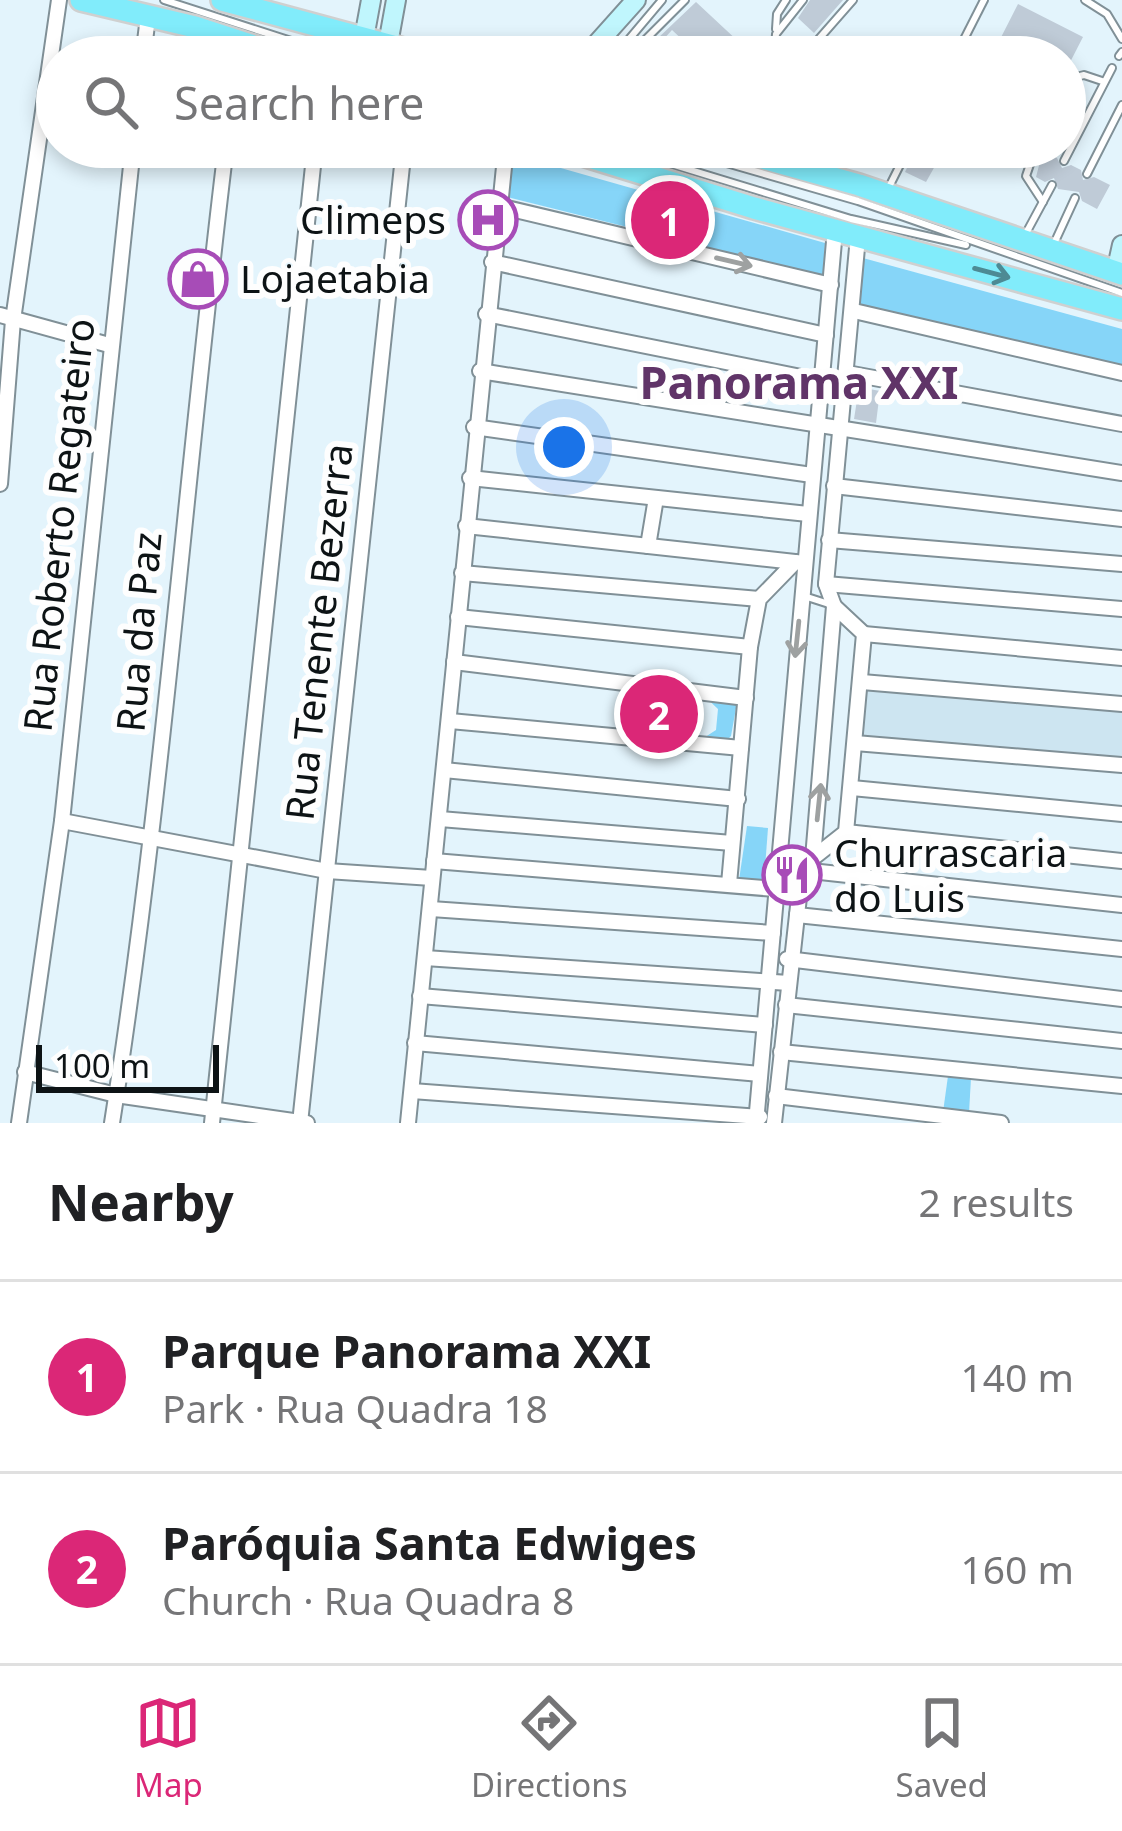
<!DOCTYPE html>
<html lang="en">
<head>
<meta charset="utf-8">
<style>
	:root { --surface:#fff; --page:#f2f2f2; --text:#202124; --muted:#757577; --line:#e0e0e0; --accent:#db2777 }
	body { margin:0; font-family:"Noto Sans",sans-serif; background:var(--page); color:var(--text) }
	.scale { position:absolute; left:36px; bottom:30px; width:183px; box-sizing:border-box; padding-left:12px; border:6px solid #0d1315; border-top:0; font-size:33px; line-height:42px; white-space:nowrap; color:#0d1315; -webkit-text-stroke:9px #fefefe; paint-order:stroke }
	.you { position:absolute; left:564px; top:447px; width:42px; height:42px; margin:-30px; border:9px solid #fff; border-radius:50%; background:#1a73e8; box-shadow:0 0 0 18px #1a73e833 }
	.badge { display:grid; place-items:center; width:78px; height:78px; border-radius:50%; background:var(--accent); color:#fff; font-size:39px; font-weight:700 }
	.pin { position:absolute; translate:-50% -50%; border:6px solid #fff; box-shadow:0 3px 12px #0006 }
	.list { margin:0; padding:0; list-style:none }
	h2 { display:flex; justify-content:space-between; align-items:center; height:156px; margin:0; padding:0 48px; font-size:51px }
	h2 small { font-size:39px; font-weight:400; color:var(--muted) }
	.list li { display:grid; grid-template-columns:78px 1fr auto; gap:36px; align-items:center; box-sizing:border-box; height:192px; padding:0 48px; border-top:3px solid var(--line) }
	.list b { display:block; font-size:45px; white-space:nowrap }
	.list p { margin:0; font-size:39px; white-space:nowrap; color:var(--muted) }
	.list em { font-size:39px; font-style:normal; color:var(--muted) }
	.icon { flex:none; width:66px; height:66px; fill:none; stroke:currentColor; stroke-width:2; stroke-linecap:round; stroke-linejoin:round }
	.map { position:relative; flex:none; width:1122px; height:1123px; overflow:hidden }
	.search { position:absolute; background:var(--surface); box-shadow:0 6px 18px #0003; left:36px; right:36px; top:36px; height:132px; display:flex; align-items:center; gap:30px; box-sizing:border-box; padding:0 42px; border-radius:66px; color:var(--muted); font-size:45px }
	.sheet { height:540px; background:var(--surface) }
	nav { display:flex; justify-content:space-around; align-items:center; box-sizing:border-box; height:168px; border-top:3px solid var(--line); background:var(--surface); font-size:33px; color:var(--muted) }
	nav a { display:grid; justify-items:center; gap:6px }
	nav .on { color:var(--accent) }
	.map>svg:first-child { display:block }
	.built { fill:#cde5f1 }
	.green { fill:#86d5f8 }
	.building { fill:#bfcbd7 }
	.lines { fill:none; stroke-linecap:round; stroke-linejoin:round }
	.lane-casing { stroke:#809097; stroke-width:10 }
	.street-casing { stroke:#809097; stroke-width:18 }
	.secondary-casing { stroke:#809097; stroke-width:22 }
	.primary-casing { stroke:#cfd0d0; stroke-width:26 }
	.lane { stroke:#fff; stroke-width:6 }
	.street { stroke:#fff; stroke-width:14 }
	.secondary { stroke:#c0f6fd; stroke-width:18 }
	.primary { stroke:#81ecfb; stroke-width:21 }
	.oneway { stroke:#9ea1a1 }
	.oneway2 { stroke:#4d8a94 }
	.labels { text-anchor:middle; stroke-width:12; stroke-linejoin:round; paint-order:stroke }
	.poi-label { font-size:39px; fill:#0d1315; stroke:#fefefe; text-anchor:start }
	.street-label { font-size:39px; fill:#0d1315; stroke:#fefefe }
	.quarter-label { font-size:45px; font-weight:bold; fill:#603468; stroke:#fefefe }
</style>
</head>
<body>
<div class="map">
<svg width="1122" height="1123" viewBox="0 0 1122 1123">
	<rect width="100%" height="100%" fill="#e3f4fc"/>
	<path class="built" d="M866 685 1122 707V762L858 740Z"/>
	<g class="green">
		<path d="M508 153 825 243 823 276 503 196Z"/>
		<path d="M863 258 1122 329V368L860 310Z"/>
		<path d="M699 691 738 697 731 736 725 742 699 741 716 730 718 709Z"/>
		<path d="M747 826 768 828 764 881 739 880Z"/>
		<path d="M948 1076 971 1078 969 1113 943 1112Z"/>
	</g>
	<g class="building">
		<path d="M810 0H843L814 33 798 18Z"/>
		<path d="M696 2 755 57H701L672 30 661 42 657 39Z"/>
		<path d="M1018 4 1083 37 1065 72V57H991Z"/>
		<path d="M1043 150 1057 158 1062 168 1071 165 1081 170 1083 180 1094 177 1110 185 1097 209 1082 201 1079 192 1058 189 1054 178 1045 182 1036 177Z"/>
		<path d="M913 155 935 166 926 182 905 172Z"/>
		<path d="M859 387 880 391 876 423 854 419Z"/>
		<path d="M623 694 698 703 695 732 619 725Z"/>
	</g>
	<g class="lines">
		<defs>
			<g id="lane">
				<path d="M164 0 341 57"/>
				<path d="M1085 0 1107 14 1122 39"/>
				<path d="M776 29 777 14 786 0"/>
				<path d="M328 48 377 57"/>
				<path d="M1119 56 1122 52"/>
				<path d="M614 57 662 0"/>
				<path d="M628 57 685 0"/>
				<path d="M774 57 776 34 803 0"/>
				<path d="M803 57 853 0"/>
				<path d="M955 57 984 0"/>
				<path d="M1065 91 1072 78 1084 75 1102 81"/>
				<path d="M615 147 851 219 966 245"/>
				<path d="M671 147 858 201 1122 293"/>
				<path d="M1036 147 1026 176 1043 202"/>
				<path d="M1064 161 1112 68"/>
				<path d="M1087 174 1122 105"/>
				<path d="M887 191 909 147"/>
				<path d="M1024 237 1052 185"/>
				<path d="M1052 248 1075 198"/>
				<path d="M804 596 832 605"/>
			</g>
			<g id="street">
				<path d="M143 57 148 17"/>
				<path d="M498 206 831 285"/>
				<path d="M492 262 826 335"/>
				<path d="M854 311 1122 373"/>
				<path d="M486 314 821 381"/>
				<path d="M0 315 109 345"/>
				<path d="M480 371 1122 473"/>
				<path d="M847 373 1122 424"/>
				<path d="M474 427 812 475"/>
				<path d="M470 478 808 514"/>
				<path d="M0 484 13 320 59 0"/>
				<path d="M834 486 1122 519"/>
				<path d="M466 526 795 562"/>
				<path d="M829 540 1122 564"/>
				<path d="M648 546 656 498"/>
				<path d="M462 573 759 599"/>
				<path d="M826 584 1122 609"/>
				<path d="M458 617 750 647"/>
				<path d="M864 634 1122 658"/>
				<path d="M454 662 746 698"/>
				<path d="M862 682 1122 704"/>
				<path d="M450 721 741 748"/>
				<path d="M855 743 1122 765"/>
				<path d="M444 770 738 799"/>
				<path d="M852 788 1122 814"/>
				<path d="M440 819 732 843"/>
				<path d="M62 821 327 871 432 878"/>
				<path d="M846 832 1122 861"/>
				<path d="M813 858 846 832 864 634 834 606"/>
				<path d="M434 861 775 889"/>
				<path d="M802 870 1122 905"/>
				<path d="M729 884 750 647 759 599 795 562 804 563"/>
				<path d="M431 909 773 933"/>
				<path d="M797 915 1122 949"/>
				<path d="M425 958 789 983"/>
				<path d="M787 959 1122 999"/>
				<path d="M420 996 765 1025"/>
				<path d="M786 1005 1122 1041"/>
				<path d="M415 1043 760 1074"/>
				<path d="M781 1052 1122 1086"/>
				<path d="M25 1072 116 1095 307 1123"/>
				<path d="M412 1091 760 1117"/>
				<path d="M776 1096 1001 1123"/>
				<path d="M19 1123 62 821 133 147"/>
				<path d="M112 1123C163 799 186 472 226 147"/>
				<path d="M212 1123 315 147"/>
				<path d="M300 1123 404 147"/>
				<path d="M408 1123 506 147"/>
				<path d="M756 1123 835 230"/>
				<path d="M774 1123 802 870 813 858 834 606 826 584 858 237"/>
			</g>
			<g id="secondary">
				<path d="M364 38 371 0"/>
				<path d="M388 44 396 0"/>
				<path d="M585 57 636 0"/>
				<path d="M1116 272 1122 245"/>
			</g>
			<g id="primary">
				<path d="M81 0 195 27 287 57"/>
				<path d="M222 0 433 57"/>
				<path d="M557 147 754 208 1122 309"/>
				<path d="M723 147 859 185 1122 274"/>
			</g>
		</defs>
		<use href="#lane" class="lane-casing"/>
		<use href="#street" class="street-casing"/>
		<use href="#secondary" class="secondary-casing"/>
		<use href="#primary" class="primary-casing"/>
		<use href="#lane" class="lane"/>
		<use href="#street" class="street"/>
		<use href="#secondary" class="secondary"/>
		<use href="#primary" class="primary"/>
	</g>
	<defs><path id="oneway-shaft" d="M-6 0H5M1.5-3L5.5 0L1.5 3" fill="none" stroke-width="1.6" stroke-linecap="round" stroke-linejoin="round" transform="scale(3)"/></defs>
	<g class="oneway">
		<use href="#oneway-shaft" transform="translate(734 262) rotate(13)"/>
		<use href="#oneway-shaft" transform="translate(797 639) rotate(96)"/>
		<use href="#oneway-shaft" transform="translate(819 802) rotate(-84)"/>
	</g>
	<use class="oneway2" href="#oneway-shaft" transform="translate(992 273) rotate(15)"/>
	<defs>
		<symbol id="hospital-ring" viewBox="-11 -11 22 22"><circle r="9.5" fill="#fefefe" stroke="#a74cb7" stroke-width="1.5"/><path d="M-5-5h3v3.5h4V-5h3V5h-3V1.5h-4V5h-3Z" fill="#a74cb7"/></symbol>
		<symbol id="shop-ring" viewBox="-11 -11 22 22"><circle r="9.5" fill="#fefefe" stroke="#a74cb7" stroke-width="1.5"/><path d="M-5-2.5h2.3a2.7 3.5 0 0 1 5.4 0H5L5.5 6h-11ZM-1.5-2.5h3a1.5 2.3 0 0 0-3 0Z" fill="#a74cb7"/></symbol>
		<symbol id="restaurant-ring" viewBox="-11 -11 22 22"><circle r="9.5" fill="#fefefe" stroke="#a74cb7" stroke-width="1.5"/><path d="M-5-6h1v4h1v-4h1v4h1v-4h1v5L-1.5 .5V6h-2V.5L-5-1ZM5-6V6H3V1.5H1.5Q1.5-4 5-6Z" fill="#a74cb7"/></symbol>
	</defs>
	<g fill-rule="evenodd">
		<use href="#hospital-ring" x="455" y="187" width="66" height="66"/>
		<use href="#shop-ring" x="165" y="246" width="66" height="66"/>
		<use href="#restaurant-ring" x="759" y="842" width="66" height="66"/>
	</g>
	<g class="labels">
		<g class="poi-label">
			<text x="446" y="234" text-anchor="end">Climeps</text>
			<text x="240" y="293">Lojaetabia</text>
			<text x="834" y="867">Churrascaria<tspan x="834" dy="45">do Luis</tspan></text>
		</g>
		<g class="street-label">
			<text transform="translate(59 525) rotate(-84)" y="14">Rua Roberto Regateiro</text>
			<text transform="translate(139 632) rotate(-85)" y="14">Rua da Paz</text>
			<text transform="translate(319 632) rotate(-84)" y="14">Rua Tenente Bezerra</text>
		</g>
		<g class="quarter-label">
			<text x="799" y="399">Panorama XXI</text>
		</g>
	</g>
</svg>
<div class="scale">100 m</div>
<div class="you"></div>
<div class="pin badge" style="left:670px;top:220px">1</div>
<div class="pin badge" style="left:659px;top:714px">2</div>
<div class="search"><svg class="icon" aria-label="search" viewBox="0 0 24 24"><circle cx="10" cy="10" r="6"/><path d="M15 15l6 6"/></svg>Search here</div>
</div>
<section class="sheet">
<h2>Nearby<small>2 results</small></h2>
<ul class="list">
<li><span class="badge">1</span><div><b>Parque Panorama XXI</b><p>Park · Rua Quadra 18</p></div><em>140 m</em></li>
<li><span class="badge">2</span><div><b>Paróquia Santa Edwiges</b><p>Church · Rua Quadra 8</p></div><em>160 m</em></li>
</ul>
</section>
<nav>
<a class="on"><svg class="icon" aria-label="map" viewBox="0 0 24 24"><path d="M3 6l6-2 6 2 6-2v14l-6 2-6-2-6 2zM9 4v14M15 6v14"/></svg>Map</a>
<a><svg class="icon" aria-label="directions" viewBox="0 0 24 24"><path d="M12 3l9 9-9 9-9-9zM9 14v-3h6M13 9l2 2-2 2"/></svg>Directions</a>
<a><svg class="icon" aria-label="saved" viewBox="0 0 24 24"><path d="M7 4h10v16l-5-4-5 4z"/></svg>Saved</a>
</nav>
</body>
</html>
